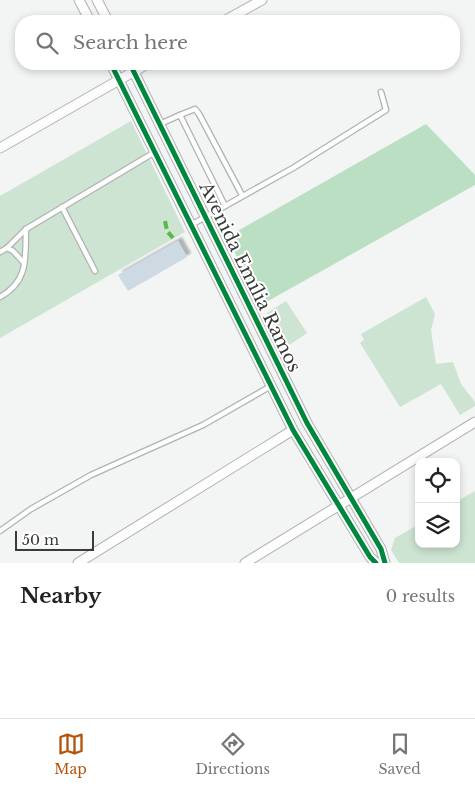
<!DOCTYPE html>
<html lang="en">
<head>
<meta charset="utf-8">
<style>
	:root { --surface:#fff; --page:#f6f6f6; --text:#222; --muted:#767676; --line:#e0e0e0; --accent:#b45309 }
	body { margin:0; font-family:"Libre Baskerville",serif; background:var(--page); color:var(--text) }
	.controls { position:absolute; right:15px; bottom:15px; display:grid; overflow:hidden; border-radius:10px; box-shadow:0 2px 8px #0003 }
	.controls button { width:45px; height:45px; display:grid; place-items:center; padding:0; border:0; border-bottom:1px solid var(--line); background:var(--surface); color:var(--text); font:25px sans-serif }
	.scale { position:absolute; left:15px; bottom:12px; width:79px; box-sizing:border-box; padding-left:5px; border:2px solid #3a3a3a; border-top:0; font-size:14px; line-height:18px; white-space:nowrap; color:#3a3a3a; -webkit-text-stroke:4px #fff; paint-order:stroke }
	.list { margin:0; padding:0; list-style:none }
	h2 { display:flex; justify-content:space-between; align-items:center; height:65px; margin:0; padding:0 20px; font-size:21px }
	h2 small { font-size:16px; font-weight:400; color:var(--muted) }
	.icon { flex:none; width:28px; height:28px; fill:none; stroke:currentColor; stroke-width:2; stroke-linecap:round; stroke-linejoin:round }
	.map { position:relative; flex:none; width:475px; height:563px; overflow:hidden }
	.search { position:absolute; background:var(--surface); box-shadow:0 2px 8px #0003; left:15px; right:15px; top:15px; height:55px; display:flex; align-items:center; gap:12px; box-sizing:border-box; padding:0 18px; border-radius:20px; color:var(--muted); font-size:19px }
	.sheet { height:155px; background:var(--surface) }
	nav { display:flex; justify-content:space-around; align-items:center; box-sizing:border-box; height:70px; border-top:1px solid var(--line); background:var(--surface); font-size:14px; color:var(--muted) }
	nav a { display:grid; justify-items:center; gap:2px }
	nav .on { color:var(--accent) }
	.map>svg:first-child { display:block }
	.green { fill:#cce4d1 }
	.forest { fill:#bbdfc3 }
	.building { fill:#cddae4; filter:url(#shadow) }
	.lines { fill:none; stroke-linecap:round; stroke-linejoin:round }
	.service-casing { stroke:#b1b2b2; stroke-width:7 }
	.minor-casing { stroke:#b1b2b2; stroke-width:11 }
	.service { stroke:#fdfdfd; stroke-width:4.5 }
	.minor { stroke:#fdfdfd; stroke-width:9 }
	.quiet { stroke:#58b947; stroke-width:4; stroke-dasharray:8 4; stroke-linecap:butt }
	.cycleway-casing { stroke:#fff; stroke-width:8 }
	.cycleway { stroke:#00873e; stroke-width:5 }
	.labels { text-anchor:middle; stroke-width:4; stroke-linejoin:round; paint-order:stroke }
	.street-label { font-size:18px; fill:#3a3a3a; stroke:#fff }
</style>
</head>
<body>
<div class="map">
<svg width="475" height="563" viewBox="0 0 475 563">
	<defs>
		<filter id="shadow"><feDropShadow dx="4" dy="-4" stdDeviation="1" flood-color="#0004"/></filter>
	</defs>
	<rect width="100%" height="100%" fill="#f3f4f4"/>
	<g class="green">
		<path d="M131 121 185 232 0 338V196Z"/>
		<path d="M426 297 435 314 431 330 436 364 453 362 461 384 475 402V406L460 415 441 384 400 407 360 343 364 340 361 334Z"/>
		<path d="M286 301 307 333 286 347 267 313Z"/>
		<path d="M475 491V563H399L391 550 395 538 419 524V544H456V502Z"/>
	</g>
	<path class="forest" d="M426 124 475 175V185L261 305 227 237Z"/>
	<path class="building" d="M178 241 187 257 128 291 118 275Z"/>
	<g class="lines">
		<defs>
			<g id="service">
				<path d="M180 115 195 109 199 114 242 195"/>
				<path d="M160 124 180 115 225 206"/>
				<path d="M62 207 95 271"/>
				<path d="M191 225 293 168 386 110 381 92"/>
				<path d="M7 248 13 251 24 263"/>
				<path d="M0 252 7 248 26 229 155 152"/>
				<path d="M0 297C29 281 25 258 26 229"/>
				<path d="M0 531 31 509 91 475 203 425 271 386"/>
			</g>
			<g id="minor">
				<path d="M79 0 90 21"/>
				<path d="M97 0 108 21"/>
				<path d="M224 21 262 0"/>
				<path d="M111 64 293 430 370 557 376 563"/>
				<path d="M130 64 307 423 381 549 385 563"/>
				<path d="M0 148 147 64"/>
				<path d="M78 563 293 430"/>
				<path d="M245 563 475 422"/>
			</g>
		</defs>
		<use href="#service" class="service-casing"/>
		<use href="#minor" class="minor-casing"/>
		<use href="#service" class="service"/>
		<use href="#minor" class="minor"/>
		<path class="quiet" d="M165 221 167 231 173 238"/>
		<defs>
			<g id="cycleway">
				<path d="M111 64 293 430 370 557 376 563"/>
				<path d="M130 64 307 423 381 549 385 563"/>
			</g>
		</defs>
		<use href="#cycleway" class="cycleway-casing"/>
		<use href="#cycleway" class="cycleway"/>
	</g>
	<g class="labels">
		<g class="street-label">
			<text transform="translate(250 277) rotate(64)" y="6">Avenida Emília Ramos</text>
		</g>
	</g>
</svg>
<div class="controls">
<button><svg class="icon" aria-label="locate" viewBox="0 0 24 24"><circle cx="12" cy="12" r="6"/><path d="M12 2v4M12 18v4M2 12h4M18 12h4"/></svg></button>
<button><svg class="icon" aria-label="layers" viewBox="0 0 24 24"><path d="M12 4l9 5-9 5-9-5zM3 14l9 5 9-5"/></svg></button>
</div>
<div class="scale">50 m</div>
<div class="search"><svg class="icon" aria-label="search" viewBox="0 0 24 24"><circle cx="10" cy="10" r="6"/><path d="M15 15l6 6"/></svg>Search here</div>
</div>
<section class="sheet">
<h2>Nearby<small>0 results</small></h2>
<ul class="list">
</ul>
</section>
<nav>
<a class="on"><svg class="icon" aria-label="map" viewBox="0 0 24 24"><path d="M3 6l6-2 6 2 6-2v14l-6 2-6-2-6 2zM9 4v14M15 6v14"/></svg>Map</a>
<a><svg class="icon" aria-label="directions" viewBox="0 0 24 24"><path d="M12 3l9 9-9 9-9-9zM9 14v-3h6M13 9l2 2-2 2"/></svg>Directions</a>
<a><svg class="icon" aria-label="saved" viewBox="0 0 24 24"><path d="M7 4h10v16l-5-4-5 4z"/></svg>Saved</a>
</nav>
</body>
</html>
